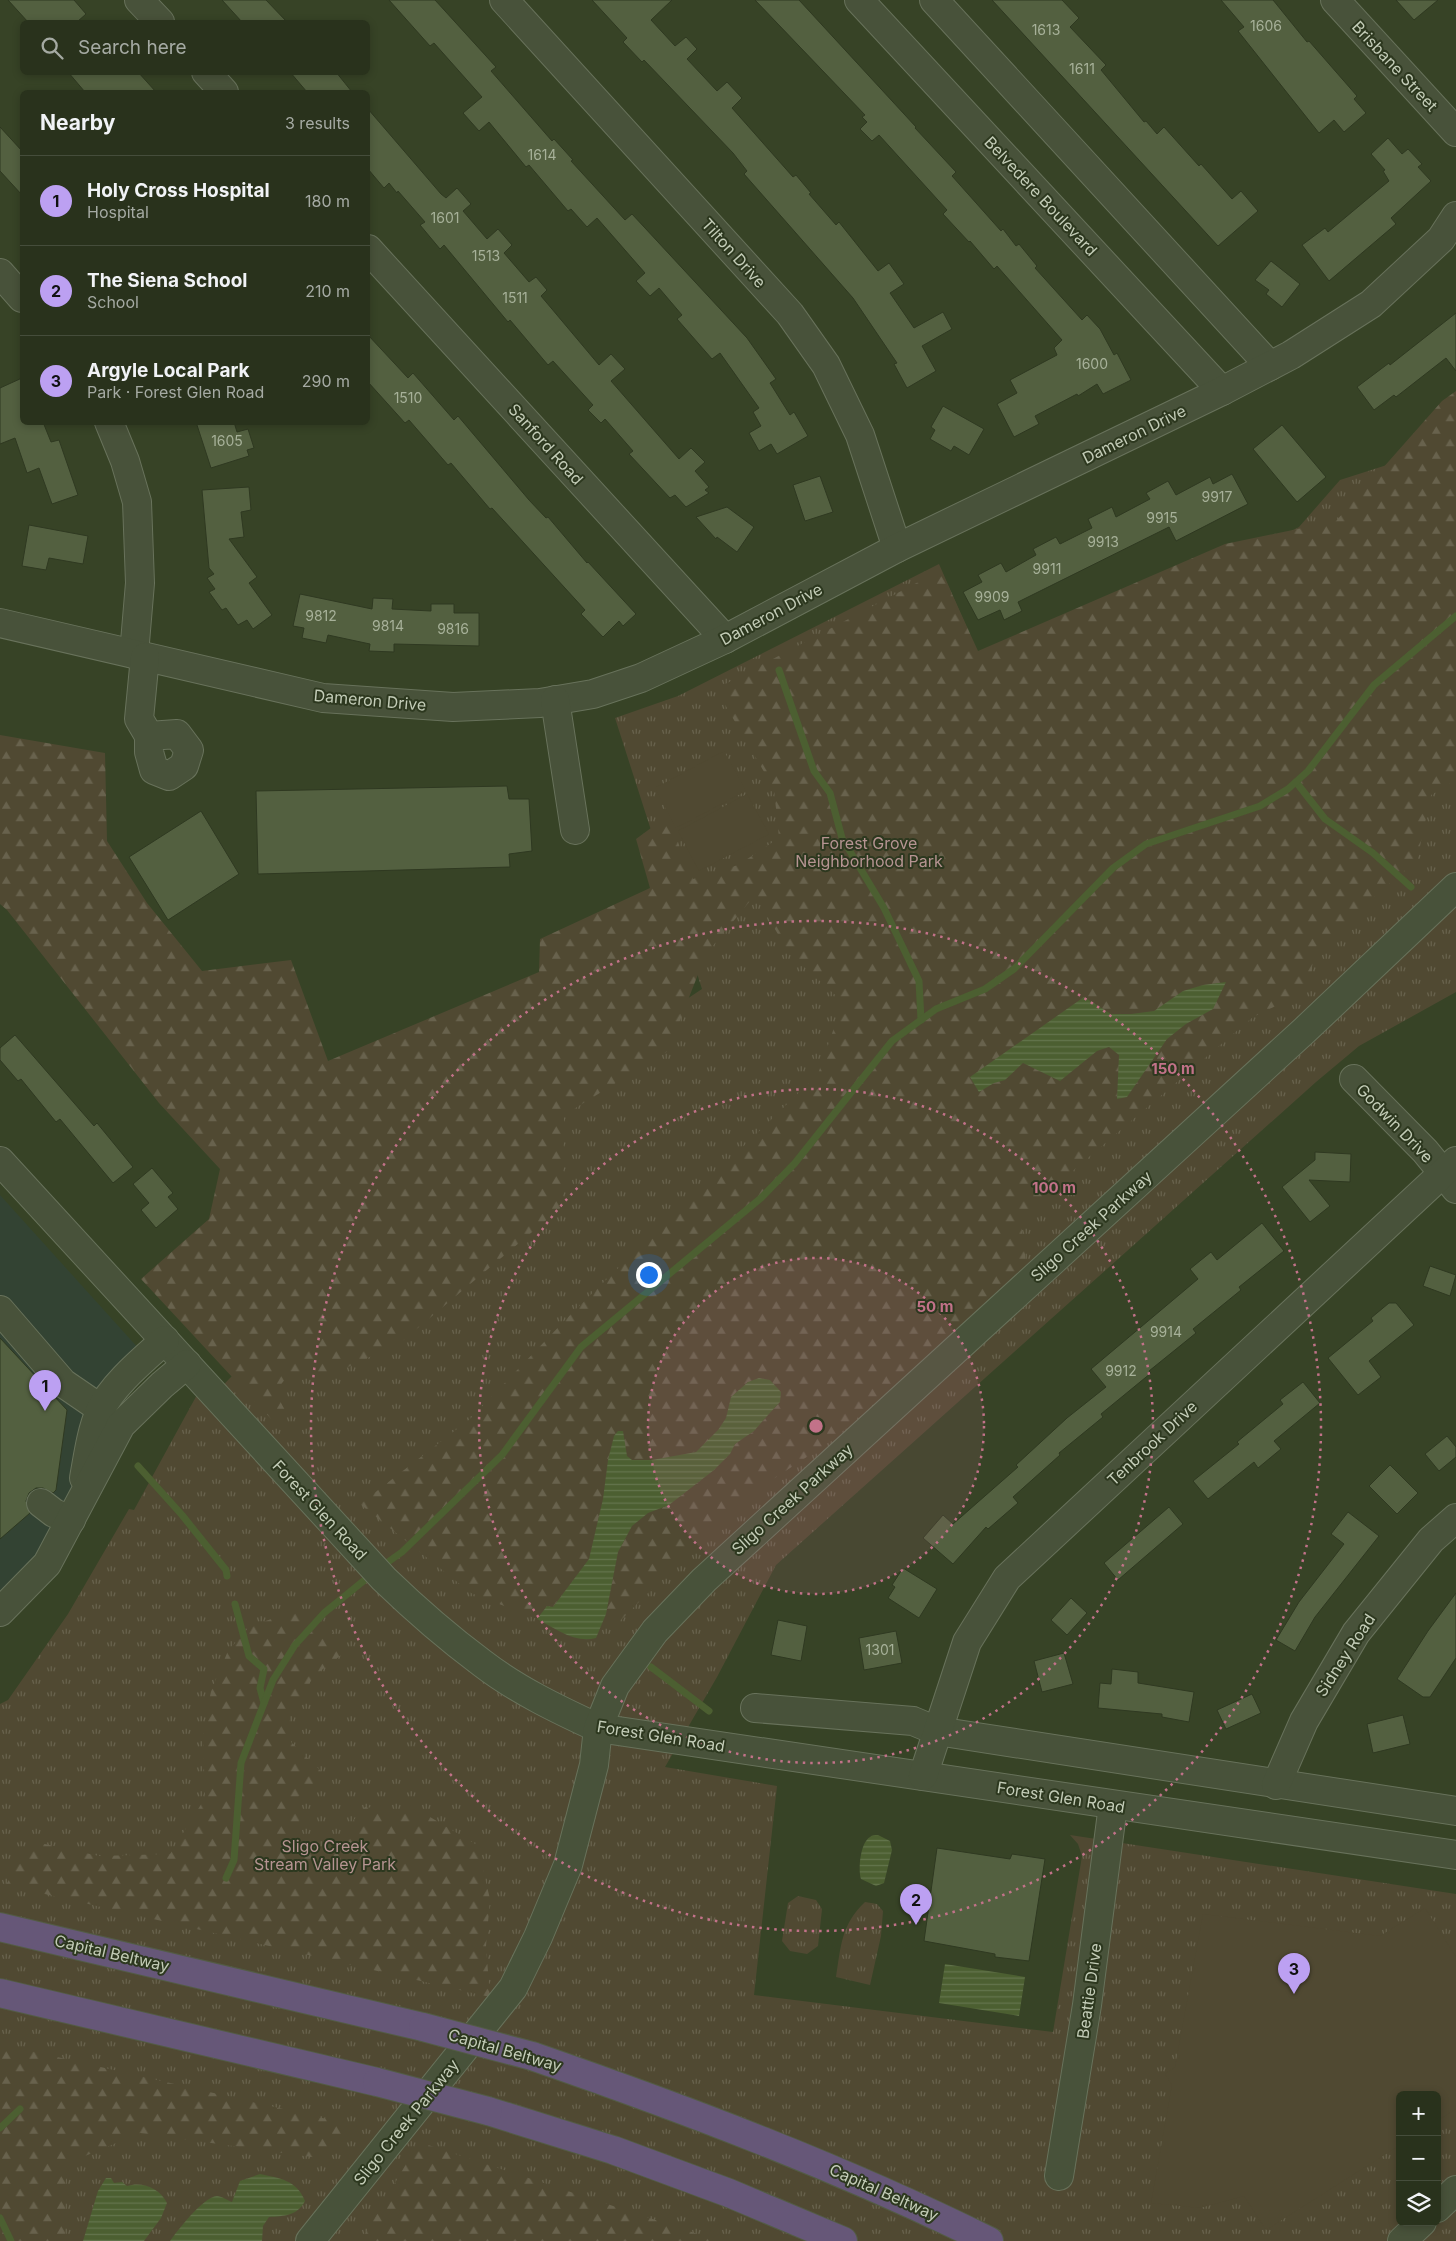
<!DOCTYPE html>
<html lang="en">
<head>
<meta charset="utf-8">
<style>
	:root { --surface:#29321c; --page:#353e29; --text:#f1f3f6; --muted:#a5aaa3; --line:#454d3b; --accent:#bca0f2 }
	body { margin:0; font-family:Inter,sans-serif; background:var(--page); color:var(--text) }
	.controls { position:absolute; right:15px; bottom:15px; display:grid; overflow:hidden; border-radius:8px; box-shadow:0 2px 8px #0003 }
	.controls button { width:45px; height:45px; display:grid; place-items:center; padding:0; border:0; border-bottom:1px solid var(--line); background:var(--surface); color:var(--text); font:25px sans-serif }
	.you { position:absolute; left:648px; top:1274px; width:18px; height:18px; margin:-12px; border:4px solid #fff; border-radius:50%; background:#1a73e8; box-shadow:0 0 0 8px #1a73e833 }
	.badge { display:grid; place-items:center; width:32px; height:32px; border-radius:50%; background:var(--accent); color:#111; font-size:16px; font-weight:700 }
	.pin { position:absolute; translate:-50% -41px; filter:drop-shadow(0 1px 2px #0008) }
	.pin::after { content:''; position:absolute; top:26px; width:18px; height:15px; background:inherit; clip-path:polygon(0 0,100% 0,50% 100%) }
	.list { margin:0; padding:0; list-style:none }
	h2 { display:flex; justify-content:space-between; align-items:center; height:65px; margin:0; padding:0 20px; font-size:21px }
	h2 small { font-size:16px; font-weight:400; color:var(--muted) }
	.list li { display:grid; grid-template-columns:32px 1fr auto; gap:15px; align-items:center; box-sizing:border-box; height:90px; padding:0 20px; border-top:1px solid var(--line) }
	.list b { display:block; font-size:19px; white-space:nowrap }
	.list p { margin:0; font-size:16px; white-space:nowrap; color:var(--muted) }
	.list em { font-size:16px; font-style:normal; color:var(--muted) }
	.icon { flex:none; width:28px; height:28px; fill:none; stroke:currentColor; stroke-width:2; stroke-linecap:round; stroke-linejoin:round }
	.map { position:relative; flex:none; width:1456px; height:2241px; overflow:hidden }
	.search { position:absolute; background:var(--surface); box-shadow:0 2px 8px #0003; left:20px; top:20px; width:350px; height:55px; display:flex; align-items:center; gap:12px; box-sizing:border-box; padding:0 18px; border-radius:8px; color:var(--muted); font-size:19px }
	.panel { position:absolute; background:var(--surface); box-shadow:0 2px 8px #0003; left:20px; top:90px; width:350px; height:335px; border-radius:8px }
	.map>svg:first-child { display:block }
	.medical { fill:#334333 }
	.grass { fill:url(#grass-tufts); fill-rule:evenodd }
	.forest { fill:url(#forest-firs) }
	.pitch { fill:#504932 }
	.water { fill:url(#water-rules) }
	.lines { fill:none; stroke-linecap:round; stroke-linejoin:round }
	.stream { stroke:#4c5f31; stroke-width:7 }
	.building { fill:#536040; stroke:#2f3921 }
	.minor-casing { stroke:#68725b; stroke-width:30 }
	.highway-casing { stroke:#535c45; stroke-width:30 }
	.minor { stroke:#48523a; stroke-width:28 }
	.highway { stroke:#665778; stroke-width:28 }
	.highway-bridge-casing { stroke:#535c45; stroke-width:30; stroke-linecap:butt }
	.highway-bridge { stroke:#665778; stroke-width:28 }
	.ring { fill:none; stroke:#c27289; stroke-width:2.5; stroke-dasharray:2.5 5 }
	.labels { text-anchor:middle; stroke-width:4; stroke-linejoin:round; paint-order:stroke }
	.number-label { font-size:14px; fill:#a7b199 }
	.street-label { font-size:16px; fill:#c3ccb7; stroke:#2d381f }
	.park-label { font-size:16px; fill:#b69492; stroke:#2d381f }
	.centre { fill:#c27289; stroke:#2d381f; stroke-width:2.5 }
	.ring-label { font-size:15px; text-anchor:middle; font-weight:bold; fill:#c27289; stroke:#2d381f; stroke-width:4; stroke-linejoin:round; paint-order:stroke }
</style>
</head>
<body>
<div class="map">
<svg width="1456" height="2241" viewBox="0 0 1456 2241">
	<defs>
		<pattern id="grass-tufts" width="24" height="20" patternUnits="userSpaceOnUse" patternTransform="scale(1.25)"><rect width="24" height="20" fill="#504932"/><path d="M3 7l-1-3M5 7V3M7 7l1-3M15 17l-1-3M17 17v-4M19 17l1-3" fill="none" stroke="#68624d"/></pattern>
		<pattern id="forest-firs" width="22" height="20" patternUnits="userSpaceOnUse" patternTransform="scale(1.25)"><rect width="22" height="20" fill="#504932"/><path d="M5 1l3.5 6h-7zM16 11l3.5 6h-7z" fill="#68624d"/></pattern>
		<pattern id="water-rules" width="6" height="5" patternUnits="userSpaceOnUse" patternTransform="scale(1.25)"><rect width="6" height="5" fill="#4c5f31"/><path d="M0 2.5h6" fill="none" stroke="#64754d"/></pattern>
	</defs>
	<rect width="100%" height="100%" fill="#374326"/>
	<path class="medical" d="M0 1195 140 1350 76 1490 0 1617Z"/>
	<g class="grass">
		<path d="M1456 428V992L1359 1046 1316 1082 776 1565 717 1677 665 1767 777 1786 754 1995 1053 2032 1082 1856 1078 1844 1070 1835 1456 1894V2241H0V1704L8 1700 68 1614 129 1509 134 1510 198 1393 206 1403 431 1169 702 989 615 718 678 696 939 564 991 683 1299 527 1340 480 1390 464ZM1400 2095H1437V2222H1400Z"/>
		<path d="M798 1896 816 1900 822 1909 818 1946 807 1954 790 1951 782 1941 788 1903Z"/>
		<path d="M865 1902 877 1904 883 1911 881 1936 870 1985 836 1977C841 1946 841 1925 865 1902Z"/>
	</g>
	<g class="forest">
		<path d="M1456 391V780L1431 795 1417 860 1316 947 1307 991 1253 1017 1076 1168 1021 1221 1026 1263 834 1439 740 1501 618 1623 606 1614 618 1552 632 1526 648 1513 669 1505 714 1470 730 1454 735 1444 754 1431 780 1402 748 1382C726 1398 735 1400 724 1419 719 1430 707 1445 696 1451 682 1460 648 1460 632 1460L627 1456 626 1449 614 1436 603 1499 589 1559 553 1607 547 1606 537 1619 471 1593 360 1504 470 1419 573 1312 818 1074 843 1002 789 953 755 895 706 954 668 1051 564 1115 563 1206 400 1343 335 1373 286 1378 275 1392 286 1412 274 1422 141 1279 209 1219 220 1169 159 1103 7 910 0 904V735L105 753 107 841 147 903 202 971 291 960 328 1061 539 972 540 939 650 888 636 839 666 817 693 879 738 865 779 838 774 789 716 689 941 570 978 651 1225 544 1336 521 1442 401Z"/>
		<path d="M296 1610 329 1627 345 1652 314 1676 289 1716 291 1742 324 1774 298 1797 301 1846 324 1855 365 1807 425 1814 477 1845 490 1899 486 1946 490 1997 6 1885 31 1841 99 1856 170 1854 205 1798 203 1735 211 1691 228 1651 249 1627Z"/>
		<path d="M0 2044 18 2048 348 2124 326 2159 140 2133 66 2164 65 2241H0Z"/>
		<path d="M419 2142 719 2241H361Z"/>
	</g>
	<g class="pitch">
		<path d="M724 751 746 791 676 828 655 788Z"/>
		<path d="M747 794 769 834 699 871 678 831Z"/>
		<path d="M1425 1908 1456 1957V2109L1437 2121V2095H1400V2145L1266 2230 1244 2196 1200 2208 1151 2203 1172 2085 1165 2074 1175 2067 1203 1914 1380 1936Z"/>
	</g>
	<g class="water">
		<path d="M1226 982 1213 1009 1186 1024 1167 1039 1127 1097 1117 1099 1119 1055 1109 1047 1097 1051 1060 1081 1023 1063 1005 1080 994 1083 979 1092 970 1077 1084 997 1111 1014H1131L1154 1011 1183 991 1203 985Z"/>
		<path d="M759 1378 770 1380 781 1392 780 1402 768 1415 754 1431 735 1444 730 1454 714 1470 669 1505 648 1513 632 1526 618 1552 606 1614 596 1638C575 1644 555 1628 537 1619L547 1606 553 1607 589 1559 603 1499 608 1460 614 1436 618 1431H623L627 1456 632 1460H652L696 1452 718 1430 726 1418 731 1397 748 1382Z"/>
		<path d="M878 1835 890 1841 892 1850 884 1883 876 1886 861 1879C858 1870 860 1843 870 1837 872 1835 875 1835 878 1835Z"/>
		<path d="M945 1964 1025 1977 1019 2016 939 2003Z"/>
		<path d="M260 2174C279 2178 297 2180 305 2201 297 2216 284 2216 269 2217L263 2226 262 2241H170C178 2230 203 2197 217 2196 221 2196 227 2200 232 2202L240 2181Z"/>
		<path d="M106 2178H111L114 2183 122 2182 127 2186C142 2181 160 2188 167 2203L161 2218 144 2241H83L98 2191Z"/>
	</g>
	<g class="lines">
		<g class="stream">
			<path d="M779 670 814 771 830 793 842 838 884 908 919 981 921 1020"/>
			<path d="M1296 782 1325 819 1373 853 1411 887"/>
			<path d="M138 1466 182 1515 226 1570 227 1576"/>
			<path d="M381 1567 402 1552 502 1455 581 1347 761 1198 795 1163 892 1041 936 1009 985 989 1014 969 1113 868 1146 844 1260 806 1288 789 1308 771 1374 685 1456 616"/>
			<path d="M235 1604 249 1656 264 1669 260 1688 264 1703"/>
			<path d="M651 1667 709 1711"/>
			<path d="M226 1878 234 1860 241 1763 273 1680 295 1645 324 1613 372 1574"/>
			<path d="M0 2128 20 2109"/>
			<path d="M0 2218 11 2241"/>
		</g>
	</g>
	<g class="building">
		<path d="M8 0H74L86 14 77 22H28Z"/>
		<path d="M222 0H266L287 22H242Z"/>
		<path d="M389 0H435L496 67 491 71 552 141 554 139 573 160 571 161 625 220 632 214 747 338 776 379 770 383 790 415 794 412 808 436 777 454 771 444 759 451 749 433 761 426 753 412 759 408 720 353 712 359 677 319 682 315 659 288 650 296 636 281 645 273 597 218 587 227 571 209 568 211 529 165 526 167 489 122 479 131 463 113 482 97 434 43 430 46Z"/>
		<path d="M592 0H672L651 20 675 46 686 37 697 49 687 59 717 91 727 82 742 98 732 108 793 177 796 175 811 193 809 194 836 225 839 222 878 271 889 263 904 284 890 293 914 328 943 312 952 329 922 346 936 371 907 388 894 364 897 363 853 298 744 174 747 171 733 153 644 60 642 62 623 42 627 38Z"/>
		<path d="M755 0H799L916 127 915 128 956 172 952 176 1001 231 1003 229 1016 246 1019 244 1037 266 1035 268 1082 320 1087 315 1100 329 1114 355 1117 353 1131 380 1103 394 1097 384 1078 396 1077 394 1035 416 1039 424 1014 437 997 404 1017 393 1010 380 1057 355 1054 348 1062 340 997 266 994 269 970 241 969 242 943 214 947 210 879 135 872 141 860 129 867 122 862 117 865 115Z"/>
		<path d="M992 0H1062L1079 18 1070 27 1106 65 1101 70 1144 122 1146 121 1157 134 1164 127 1199 166 1201 164 1232 199 1241 191 1258 211 1218 246Z"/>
		<path d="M1221 0H1273L1307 42 1309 41 1357 96 1354 99 1366 113 1344 132 1334 120 1319 133 1238 31 1244 27Z"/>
		<path d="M1396 0H1438L1414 20Z"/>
		<path d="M68 72H138L156 92H85Z"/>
		<path d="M290 72H336L352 92H307Z"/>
		<path d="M368 109 441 194 446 198 457 188 471 204 463 211 487 239 498 229 512 245 504 253 529 282 536 277 547 290 541 296 599 365 611 354 625 369 611 381 679 459 691 448 705 462 695 471 709 487 705 490 709 493 686 507 675 495 670 498 629 454 633 451 605 419 601 423 588 410 593 405 553 361 548 365 510 320 508 322 444 245 440 249 420 225 425 222 398 191 397 193 389 183 384 188 368 169Z"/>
		<path d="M0 127 22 151V195L0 171Z"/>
		<path d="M1388 138 1402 154 1408 149 1422 164 1418 167 1431 181 1391 218 1396 224 1329 281 1302 245 1325 228 1328 232 1389 181 1383 171 1385 170 1371 154Z"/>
		<path d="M1271 261 1300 284 1282 307 1266 294 1269 290 1255 280Z"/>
		<path d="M1456 313V371L1446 358 1396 397 1394 395 1374 410 1357 387 1389 363 1390 365Z"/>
		<path d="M368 335 408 378 413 373 454 420 458 416 529 500 546 518 548 517 587 563 588 562 636 614 623 626 619 621 603 637 581 614 585 610 492 508 490 509 451 463 448 465 409 420 405 423 368 382Z"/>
		<path d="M22 378V422H43L51 442 59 440 78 495 52 504 39 468 27 473 15 438 0 444V388Z"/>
		<path d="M943 406 984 429 969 455 954 446 951 451 930 439 935 430 931 427Z"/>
		<path d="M196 422H234L237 432 248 429 254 448 247 450 249 456 211 468Z"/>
		<path d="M1282 425 1326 477 1297 502 1253 449Z"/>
		<path d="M1232 474 1248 504 1176 541 1169 527 1018 602 1022 611 1004 620 1000 610 978 620 963 592 982 582 978 575 1001 563 1006 572 1036 555 1033 549 1056 537 1060 544 1092 528 1088 519 1112 507 1116 517 1150 499 1146 493 1168 481 1176 495 1210 477 1213 484Z"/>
		<path d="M820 476 833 512 805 521 793 485Z"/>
		<path d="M249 487 251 510 241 512 244 537 229 539 257 577 249 583 272 615 253 629 247 620 238 625 226 608 222 610 209 592 215 589 207 578 214 574 209 568 202 490Z"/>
		<path d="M727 507 754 527 737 552 717 537 716 539 696 517Z"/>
		<path d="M29 525 88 536 83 564 49 558 46 570 22 566Z"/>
		<path d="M300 594 372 609 373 598 393 599 392 609 431 611V604H454V613H479V646L394 644V652L369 651 370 644 328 635 326 643 302 638 304 628 293 626Z"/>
		<path d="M507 786 509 799H529L532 851 509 854 510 867 258 874 256 791Z"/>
		<path d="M201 811 239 874 168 920 129 857Z"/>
		<path d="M15 1035 94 1126 97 1123 133 1167 113 1183 60 1119 56 1122 21 1079 18 1081 0 1060V1048Z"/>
		<path d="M1315 1152 1351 1154 1350 1182 1309 1180 1330 1206 1310 1222 1282 1187 1315 1160Z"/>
		<path d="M152 1168 173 1193 168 1197 178 1209 156 1228 141 1210 149 1203 133 1184Z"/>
		<path d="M1262 1223 1284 1251 1239 1287 1241 1290 1193 1329 1196 1333 1149 1371 1151 1373 1101 1414 1103 1417 1059 1453 1060 1455 1013 1497 1018 1503 988 1529 986 1527 953 1564 923 1538 943 1515 953 1524 1018 1467 1016 1465 1067 1418 1106 1387 1091 1369 1198 1279 1190 1269 1211 1252 1217 1260Z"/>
		<path d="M1430 1266 1456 1275 1450 1296 1423 1286Z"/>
		<path d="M1389 1303H1396L1414 1325 1369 1361 1381 1377 1358 1395 1328 1358 1373 1321 1371 1318Z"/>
		<path d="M0 1338 67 1410 56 1490 53 1493 43 1488H36L29 1493 26 1501 30 1513 0 1539Z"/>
		<path d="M1303 1382 1320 1403 1274 1441 1281 1449 1258 1468 1254 1462 1208 1499 1193 1481 1239 1444 1237 1442 1283 1404 1280 1400Z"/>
		<path d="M1447 1436 1456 1447V1457L1439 1471 1425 1454Z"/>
		<path d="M1390 1465 1418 1493 1397 1514 1369 1486Z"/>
		<path d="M1169 1507 1183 1524 1118 1580 1104 1563Z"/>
		<path d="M1348 1512 1379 1536 1315 1617 1295 1651 1276 1640 1299 1602 1344 1544 1331 1534Z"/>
		<path d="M903 1568 937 1589 919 1618 888 1598 895 1587 892 1585Z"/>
		<path d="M1456 1593V1658L1430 1697H1423L1397 1679 1428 1631Z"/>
		<path d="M1071 1598 1087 1613 1067 1635 1051 1620Z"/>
		<path d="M778 1620 807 1626 801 1661 771 1655Z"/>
		<path d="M896 1631 902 1663 864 1670 859 1638Z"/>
		<path d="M1064 1653 1073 1684 1042 1692 1034 1661Z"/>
		<path d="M1112 1669 1138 1672V1683L1194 1692 1189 1722 1162 1717V1714L1098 1708 1100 1683 1111 1684Z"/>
		<path d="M1252 1694 1261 1713 1226 1729 1217 1710Z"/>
		<path d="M1403 1715 1410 1744 1373 1753 1367 1724Z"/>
		<path d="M937 1848 1010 1859 1012 1854 1045 1859 1029 1961 995 1957V1954L924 1941Z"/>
	</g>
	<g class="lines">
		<defs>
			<g id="minor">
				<path d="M139 0 160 22"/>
				<path d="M504 0 790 314 826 365 860 435 897 548"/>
				<path d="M859 0 1222 391"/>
				<path d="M934 0 1270 366"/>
				<path d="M1335 0 1456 132"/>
				<path d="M206 72 224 92"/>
				<path d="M368 249 725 639"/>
				<path d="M0 273 22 298"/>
				<path d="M109 422 125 461 137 502 140 583 134 654"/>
				<path d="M0 623 323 698 453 707 540 703 593 694 641 678 725 639 897 548 1222 391 1291 355 1371 304 1441 239 1456 216"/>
				<path d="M145 657 139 719 149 736V752L154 770 169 776 184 766 189 750 177 734 149 736"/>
				<path d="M555 700 575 830"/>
				<path d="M1354 1079 1425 1151 1456 1189"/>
				<path d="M0 1161 384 1579C415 1609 447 1637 482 1663 517 1690 559 1710 598 1728L1456 1855"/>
				<path d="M0 1310 63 1383 101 1409"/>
				<path d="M84 1478C88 1456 91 1432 100 1411 112 1385 144 1359 165 1340"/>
				<path d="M41 1503 54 1513 71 1520"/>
				<path d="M0 1612 47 1564 121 1425 162 1385 187 1364"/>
				<path d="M755 1708 913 1721 937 1731 1456 1811"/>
				<path d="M923 1776 967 1642 1007 1578 1456 1161"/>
				<path d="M1276 1785 1304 1721 1356 1633 1431 1540 1456 1518"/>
				<path d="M1059 2176 1087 2005 1113 1805"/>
				<path d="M1437 2208 1456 2190"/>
				<path d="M310 2241 513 1988 538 1937 568 1865 594 1765 598 1728 615 1686 655 1631 704 1580 1305 1030 1456 887"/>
				<path d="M1402 2241 1422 2222"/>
			</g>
			<g id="highway">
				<path d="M0 1927 423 2027"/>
				<path d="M0 1993 377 2082"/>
				<path d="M532 2056C688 2110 841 2168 989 2241"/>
				<path d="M488 2111 613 2150 729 2193 843 2241"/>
			</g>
		</defs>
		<use href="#minor" class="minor-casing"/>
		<use href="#highway" class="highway-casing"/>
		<use href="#minor" class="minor"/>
		<use href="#highway" class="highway"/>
		<defs>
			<g id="highway-bridge">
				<path d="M423 2027 532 2056"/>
				<path d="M377 2082 488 2111"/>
			</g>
		</defs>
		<use href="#highway-bridge" class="highway-bridge-casing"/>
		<use href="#highway-bridge" class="highway-bridge"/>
	</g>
	<circle cx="816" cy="1426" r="168" fill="#c27289" fill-opacity=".12"/>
	<g class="ring">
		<circle cx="816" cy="1426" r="168"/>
		<circle cx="816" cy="1426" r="337"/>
		<circle cx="816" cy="1426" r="505"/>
	</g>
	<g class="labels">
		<g class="number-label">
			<text x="1266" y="31">1606</text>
			<text x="1046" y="35">1613</text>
			<text x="1082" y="74">1611</text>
			<text x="542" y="160">1614</text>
			<text x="445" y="223">1601</text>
			<text x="486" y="261">1513</text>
			<text x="515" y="303">1511</text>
			<text x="1092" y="369">1600</text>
			<text x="408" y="403">1510</text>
			<text x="227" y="446">1605</text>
			<text x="1217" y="502">9917</text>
			<text x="1162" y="523">9915</text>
			<text x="1103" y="547">9913</text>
			<text x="1047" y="574">9911</text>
			<text x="992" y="602">9909</text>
			<text x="321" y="621">9812</text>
			<text x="388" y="631">9814</text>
			<text x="453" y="634">9816</text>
			<text x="1166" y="1337">9914</text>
			<text x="1121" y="1376">9912</text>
			<text x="880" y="1655">1301</text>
		</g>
		<g class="street-label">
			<text transform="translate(1395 66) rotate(47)" y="6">Brisbane Street</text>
			<text transform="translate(1041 196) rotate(47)" y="6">Belvedere Boulevard</text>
			<text transform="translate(734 253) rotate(48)" y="6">Tilton Drive</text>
			<text transform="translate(1134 434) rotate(-26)" y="6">Dameron Drive</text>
			<text transform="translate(546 444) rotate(48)" y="6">Sanford Road</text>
			<text transform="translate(771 614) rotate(-28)" y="6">Dameron Drive</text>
			<text transform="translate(370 700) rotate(5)" y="6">Dameron Drive</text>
			<text transform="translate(1395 1123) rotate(46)" y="6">Godwin Drive</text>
			<text transform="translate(1091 1226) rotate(-42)" y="6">Sligo Creek Parkway</text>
			<text transform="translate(1152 1443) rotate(-43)" y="6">Tenbrook Drive</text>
			<text transform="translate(792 1499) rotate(-42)" y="6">Sligo Creek Parkway</text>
			<text transform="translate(320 1510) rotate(47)" y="6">Forest Glen Road</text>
			<text transform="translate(1345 1655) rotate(-57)" y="6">Sidney Road</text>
			<text transform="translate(661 1736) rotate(9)" y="6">Forest Glen Road</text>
			<text transform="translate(1061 1797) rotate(9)" y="6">Forest Glen Road</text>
			<text transform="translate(112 1953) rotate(13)" y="6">Capital Beltway</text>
			<text transform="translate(1089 1991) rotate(-82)" y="6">Beattie Drive</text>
			<text transform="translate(505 2050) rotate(16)" y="6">Capital Beltway</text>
			<text transform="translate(406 2122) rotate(-51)" y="6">Sligo Creek Parkway</text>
			<text transform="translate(884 2192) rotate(24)" y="6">Capital Beltway</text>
		</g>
		<g class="park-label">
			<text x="869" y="849">Forest Grove<tspan x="869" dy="18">Neighborhood Park</tspan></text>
			<text x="325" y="1852">Sligo Creek<tspan x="325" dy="18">Stream Valley Park</tspan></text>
		</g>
	</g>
	<circle cx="816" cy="1426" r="8" class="centre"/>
	<g class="ring-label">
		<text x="1173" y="1074">150 m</text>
		<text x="1054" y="1193">100 m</text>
		<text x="935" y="1312">50 m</text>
	</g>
</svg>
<div class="controls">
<button>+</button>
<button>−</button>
<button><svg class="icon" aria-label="layers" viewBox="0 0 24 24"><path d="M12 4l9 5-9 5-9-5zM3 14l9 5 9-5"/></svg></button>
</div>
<div class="you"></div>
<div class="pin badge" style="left:45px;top:1411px">1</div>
<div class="pin badge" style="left:916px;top:1925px">2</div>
<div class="pin badge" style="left:1294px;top:1994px">3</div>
<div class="search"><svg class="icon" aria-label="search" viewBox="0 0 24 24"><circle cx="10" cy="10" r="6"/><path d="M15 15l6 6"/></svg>Search here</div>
<section class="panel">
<h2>Nearby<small>3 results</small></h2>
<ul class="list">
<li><span class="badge">1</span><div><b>Holy Cross Hospital</b><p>Hospital</p></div><em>180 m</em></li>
<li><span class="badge">2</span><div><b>The Siena School</b><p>School</p></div><em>210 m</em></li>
<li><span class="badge">3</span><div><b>Argyle Local Park</b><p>Park · Forest Glen Road</p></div><em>290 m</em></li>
</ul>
</section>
</div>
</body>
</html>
